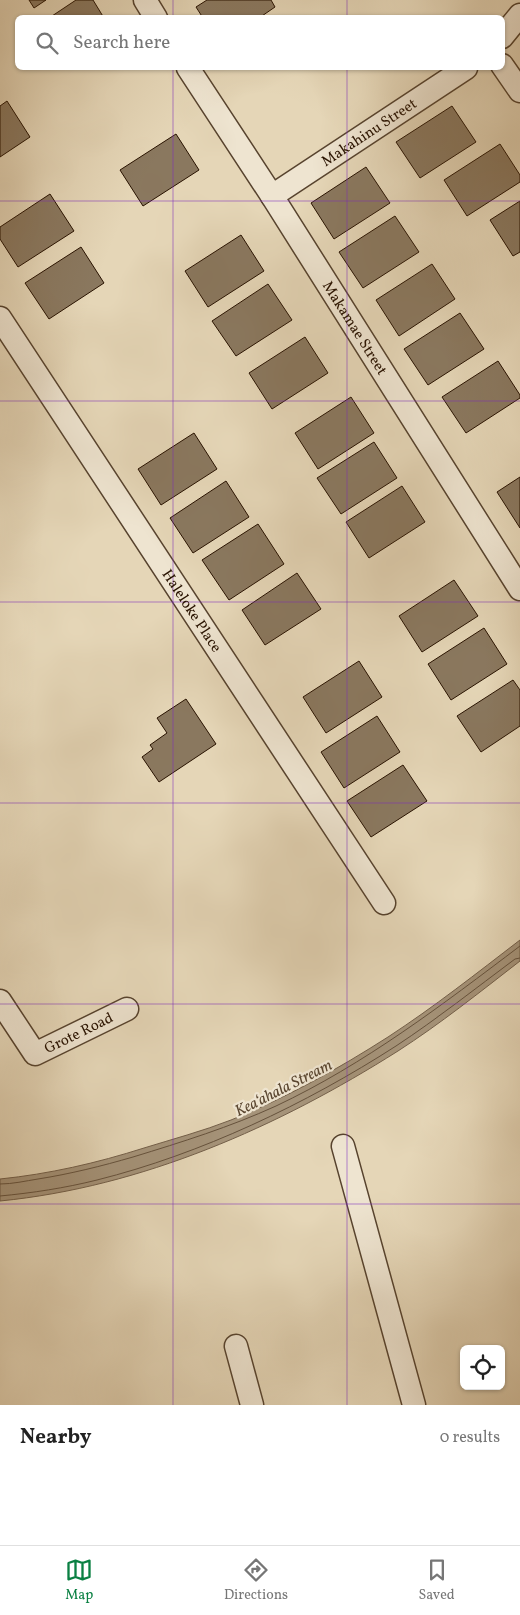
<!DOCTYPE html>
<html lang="en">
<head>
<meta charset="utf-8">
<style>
	:root { --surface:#fff; --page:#f6f6f6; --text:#222; --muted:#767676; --line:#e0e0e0; --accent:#0b8043 }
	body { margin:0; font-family:Vollkorn,serif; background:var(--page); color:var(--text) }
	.controls { position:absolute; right:15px; bottom:15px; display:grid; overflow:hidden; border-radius:8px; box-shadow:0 1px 4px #0004 }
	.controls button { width:45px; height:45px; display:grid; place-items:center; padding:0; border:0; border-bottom:1px solid var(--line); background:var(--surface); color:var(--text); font:25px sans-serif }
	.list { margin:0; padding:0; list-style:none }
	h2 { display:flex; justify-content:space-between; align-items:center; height:65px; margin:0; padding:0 20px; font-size:21px }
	h2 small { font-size:16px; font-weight:400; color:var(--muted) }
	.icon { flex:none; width:28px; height:28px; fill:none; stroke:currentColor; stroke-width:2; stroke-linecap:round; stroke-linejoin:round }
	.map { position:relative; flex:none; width:520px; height:1405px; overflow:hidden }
	.search { position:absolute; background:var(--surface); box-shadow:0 1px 4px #0004; left:15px; right:15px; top:15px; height:55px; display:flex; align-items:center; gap:12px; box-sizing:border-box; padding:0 18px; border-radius:8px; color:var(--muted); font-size:19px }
	.sheet { height:140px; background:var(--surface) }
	nav { display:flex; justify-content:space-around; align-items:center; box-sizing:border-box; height:70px; border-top:1px solid var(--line); background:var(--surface); font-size:14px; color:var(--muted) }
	nav a { display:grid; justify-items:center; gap:2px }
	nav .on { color:var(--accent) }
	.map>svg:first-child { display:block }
	.water { fill:#a59379; stroke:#735f49 }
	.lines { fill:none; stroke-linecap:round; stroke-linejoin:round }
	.shore { stroke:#66523c; stroke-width:1 }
	.building { fill:#8a785f; stroke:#281200 }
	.minor-casing { stroke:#57432e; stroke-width:25 }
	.minor { stroke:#eee4d0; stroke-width:22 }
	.grid { fill:none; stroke:#7b2cbf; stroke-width:1; stroke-opacity:0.55 }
	.labels { text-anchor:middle; stroke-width:4.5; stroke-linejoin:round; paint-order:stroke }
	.street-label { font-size:15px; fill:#281200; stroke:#eee4d0 }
	.water-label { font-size:16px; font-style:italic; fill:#5a4630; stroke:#eee4d0 }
</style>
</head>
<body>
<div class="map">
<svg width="520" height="1405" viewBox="0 0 520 1405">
	<rect width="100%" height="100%" fill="#e5d6b7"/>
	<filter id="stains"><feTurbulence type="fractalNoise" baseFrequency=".004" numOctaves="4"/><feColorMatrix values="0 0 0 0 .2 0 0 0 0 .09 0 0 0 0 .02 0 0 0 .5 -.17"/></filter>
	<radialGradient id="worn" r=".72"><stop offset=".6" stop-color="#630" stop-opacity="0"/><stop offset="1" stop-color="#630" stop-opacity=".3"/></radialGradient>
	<path class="water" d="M520 940V961C480 992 440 1024 398 1051 278 1127 142 1187 0 1201V1179C49 1174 97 1163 144 1148 173 1139 203 1131 231 1120 286 1098 338 1069 388 1037 434 1007 477 973 520 940Z"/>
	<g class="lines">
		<g class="shore">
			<path d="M0 1184C13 1184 25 1181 38 1179 70 1174 102 1166 133 1157 182 1142 230 1127 276 1106 365 1064 442 1005 520 946"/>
			<path d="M0 1196C32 1193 65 1188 97 1180 201 1154 306 1104 396 1046 437 1019 476 988 515 959L520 958"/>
		</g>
	</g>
	<g class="building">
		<path d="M29 0H46L34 8Z"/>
		<path d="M76 0H93L104 18H49Z"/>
		<path d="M207 0H271L275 7 259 18H203L196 7Z"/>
		<path d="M7 101 30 137 0 157V106Z"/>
		<path d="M452 106 476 142 420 178 396 142Z"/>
		<path d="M176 134 199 170 143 206 120 170Z"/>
		<path d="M500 144 520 175V182L467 216 444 180Z"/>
		<path d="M366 167 390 203 334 239 311 203Z"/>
		<path d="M50 194 74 231 18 267 0 239V227Z"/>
		<path d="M520 201V252L513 256 490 220Z"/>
		<path d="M395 216 419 252 363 288 339 252Z"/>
		<path d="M241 235 264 271 208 307 185 271Z"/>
		<path d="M81 247 104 283 49 319 25 283Z"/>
		<path d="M432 264 455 299 399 336 376 300Z"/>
		<path d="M268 284 292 320 236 356 212 321Z"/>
		<path d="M460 313 484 349 428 385 404 349Z"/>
		<path d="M305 337 328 373 272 409 249 373Z"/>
		<path d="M498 361 520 395V398L466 433 442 397Z"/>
		<path d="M351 397 374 433 318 469 295 433Z"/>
		<path d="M194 433 217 469 161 505 138 469Z"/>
		<path d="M374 442 397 478 341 514 317 478Z"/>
		<path d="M520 477V528L497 492Z"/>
		<path d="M226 481 249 517 193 553 170 518Z"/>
		<path d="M402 486 425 522 369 558 346 522Z"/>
		<path d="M258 524 284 564 229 600 202 560Z"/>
		<path d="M297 573 321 609 265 645 242 610Z"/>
		<path d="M454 580 478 616 422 652 399 616Z"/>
		<path d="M484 628 507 664 451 700 428 664Z"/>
		<path d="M359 661 382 697 326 733 303 697Z"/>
		<path d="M513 680 520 690V726L481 752 457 716Z"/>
		<path d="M186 699 216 744 159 782 142 757 153 749 150 745 167 733 157 718Z"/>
		<path d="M377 716 400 752 344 788 321 752Z"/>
		<path d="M403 765 427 801 371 837 347 801Z"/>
	</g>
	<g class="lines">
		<defs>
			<g id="minor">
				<path d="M145 0 156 18"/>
				<path d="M502 37 520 15"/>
				<path d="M502 65 520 91"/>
				<path id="s1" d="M188 68 272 196 520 589"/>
				<path id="s2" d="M272 196 466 68"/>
				<path id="s3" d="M0 318 384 903"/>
				<path id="s4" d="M0 1001 35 1054 127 1009"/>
				<path d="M343 1146 414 1405"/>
				<path d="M236 1346 252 1405"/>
			</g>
		</defs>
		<use href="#minor" class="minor-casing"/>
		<use href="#minor" class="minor"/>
	</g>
	<path class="grid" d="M173 0V18M347 0V18M173 68V1405M347 68V1405M0 201H520M0 401H520M0 602H520M0 803H520M0 1004H520M0 1204H520"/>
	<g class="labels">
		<g class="street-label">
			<text dy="5" stroke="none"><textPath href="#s2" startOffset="116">Makahinu Street</textPath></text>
			<text dy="5" stroke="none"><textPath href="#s1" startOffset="309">Makamae Street</textPath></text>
			<text dy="5" stroke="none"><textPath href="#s3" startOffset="350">Haleloke Place</textPath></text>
			<text dy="5" stroke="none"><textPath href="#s4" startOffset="112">Grote Road</textPath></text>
		</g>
		<g class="water-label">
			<text transform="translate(283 1087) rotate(-27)" y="6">Keaʻahala Stream</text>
		</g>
	</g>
	<rect width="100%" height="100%" filter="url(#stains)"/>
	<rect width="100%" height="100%" fill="url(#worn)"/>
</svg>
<div class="controls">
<button><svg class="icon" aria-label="locate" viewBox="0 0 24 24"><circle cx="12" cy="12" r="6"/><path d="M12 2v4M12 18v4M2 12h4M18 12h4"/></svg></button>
</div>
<div class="search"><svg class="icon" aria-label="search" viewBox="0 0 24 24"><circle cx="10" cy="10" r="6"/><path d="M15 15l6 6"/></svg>Search here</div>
</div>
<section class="sheet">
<h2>Nearby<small>0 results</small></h2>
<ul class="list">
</ul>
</section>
<nav>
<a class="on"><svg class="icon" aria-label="map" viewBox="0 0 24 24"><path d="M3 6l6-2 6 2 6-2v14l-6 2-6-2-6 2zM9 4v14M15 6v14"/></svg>Map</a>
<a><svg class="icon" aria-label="directions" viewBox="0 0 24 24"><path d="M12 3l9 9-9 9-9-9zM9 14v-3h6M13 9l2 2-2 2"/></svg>Directions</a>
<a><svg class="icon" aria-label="saved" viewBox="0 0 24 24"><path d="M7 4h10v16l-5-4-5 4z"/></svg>Saved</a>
</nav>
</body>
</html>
